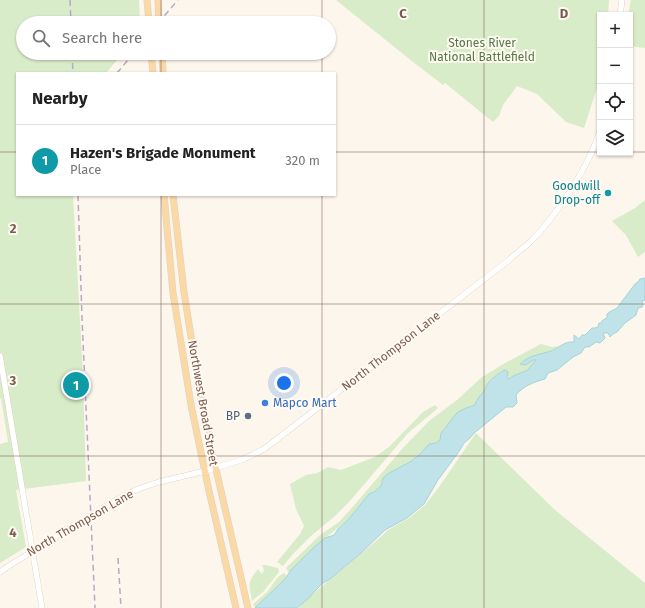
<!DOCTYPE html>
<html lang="en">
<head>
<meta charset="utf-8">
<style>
	:root { --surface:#fff; --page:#f2f2f2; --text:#222; --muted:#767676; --line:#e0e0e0; --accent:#1a73e8 }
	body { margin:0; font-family:"Fira Sans",sans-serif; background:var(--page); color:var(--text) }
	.controls { position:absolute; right:12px; top:12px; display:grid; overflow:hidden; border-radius:0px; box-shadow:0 1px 3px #0004 }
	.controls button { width:36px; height:36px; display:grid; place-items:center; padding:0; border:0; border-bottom:1px solid var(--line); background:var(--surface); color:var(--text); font:20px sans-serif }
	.you { position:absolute; left:284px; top:383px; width:14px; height:14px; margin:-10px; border:3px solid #fff; border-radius:50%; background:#1a73e8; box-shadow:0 0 0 6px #1a73e833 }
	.badge { display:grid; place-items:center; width:26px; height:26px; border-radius:50%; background:var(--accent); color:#fff; font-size:13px; font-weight:700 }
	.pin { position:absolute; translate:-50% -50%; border:2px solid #fff; box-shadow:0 1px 4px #0006 }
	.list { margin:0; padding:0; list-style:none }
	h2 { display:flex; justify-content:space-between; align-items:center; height:52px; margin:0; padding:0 16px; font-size:17px }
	h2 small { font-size:13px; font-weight:400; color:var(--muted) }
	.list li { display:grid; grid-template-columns:26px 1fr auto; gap:12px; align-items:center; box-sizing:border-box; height:72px; padding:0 16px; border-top:1px solid var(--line) }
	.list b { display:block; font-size:15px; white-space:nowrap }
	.list p { margin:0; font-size:13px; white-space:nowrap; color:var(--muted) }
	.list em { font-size:13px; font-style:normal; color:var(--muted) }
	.icon { flex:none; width:22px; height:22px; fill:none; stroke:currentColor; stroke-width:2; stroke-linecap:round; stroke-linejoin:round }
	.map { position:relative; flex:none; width:645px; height:608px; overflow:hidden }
	.search { position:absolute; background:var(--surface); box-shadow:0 1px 3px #0004; left:16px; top:16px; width:320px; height:44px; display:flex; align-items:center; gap:10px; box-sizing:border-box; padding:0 14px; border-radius:22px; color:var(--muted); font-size:15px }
	.panel { position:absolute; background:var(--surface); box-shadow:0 1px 3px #0004; left:16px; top:72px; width:320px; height:124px; border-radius:0px }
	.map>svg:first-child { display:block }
	.green { fill:#d8ecc9 }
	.water { fill:#bfe3e8; stroke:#a5d3da }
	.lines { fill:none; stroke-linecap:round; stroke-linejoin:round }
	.secondary-casing { stroke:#d6c0b0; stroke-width:6 }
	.primary-casing { stroke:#dad1cd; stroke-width:7 }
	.secondary { stroke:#fff; stroke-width:5.5 }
	.primary { stroke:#fbd9a5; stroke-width:6 }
	.rail { stroke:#b9a8c9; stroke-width:1.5; stroke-dasharray:6 4; stroke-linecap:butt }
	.secondary-bridge-casing { stroke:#d6c0b0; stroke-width:6; stroke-linecap:butt }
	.secondary-bridge { stroke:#fff; stroke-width:5.5 }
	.grid { fill:none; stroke:#7a5c4d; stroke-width:1; stroke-opacity:0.55 }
	.culture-dot { fill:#0f9aa8; stroke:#fffaf3; stroke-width:1.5 }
	.shop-dot { fill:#3f7fe0; stroke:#fffaf3; stroke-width:1.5 }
	.service-dot { fill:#5c6f8a; stroke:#fffaf3; stroke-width:1.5 }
	.labels { text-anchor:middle; stroke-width:4; stroke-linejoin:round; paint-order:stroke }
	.park-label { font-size:12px; fill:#537a41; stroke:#fffaf3 }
	.culture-label { font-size:12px; fill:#0d838f; stroke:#fffaf3; text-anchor:end }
	.street-label { font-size:12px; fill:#7a5c4d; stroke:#fffaf3 }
	.shop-label { font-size:12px; fill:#366cbe; stroke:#fffaf3; text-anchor:start }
	.service-label { font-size:12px; fill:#4e5e75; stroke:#fffaf3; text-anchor:end }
	.grid-label { font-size:13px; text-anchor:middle; font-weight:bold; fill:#7a5c4d; stroke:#fffaf3; stroke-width:4; stroke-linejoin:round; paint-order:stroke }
</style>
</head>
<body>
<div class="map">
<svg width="645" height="608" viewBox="0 0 645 608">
	<rect width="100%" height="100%" fill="#fdf6ec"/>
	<g class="green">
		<path d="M0 0H139L140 23H23V53H123L106 73H17V195H73L83 374H82L84 411 86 481 16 490 26 547 0 563V444L8 442 1 398 0 399Z"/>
		<path d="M336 0H609L608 15H600V70L597 88 584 128 566 122 537 94 517 86 503 105 499 116 493 122 445 83 443 85 413 62Z"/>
		<path d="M631 0H645V48L630 46V15H628Z"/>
		<path d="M645 200V252L638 257 626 235 612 221 635 208Z"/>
		<path d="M541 344 552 347 559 346C551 352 549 350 541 354 534 356 526 359 520 363L537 359 530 367 528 370 513 376 510 379 507 377 508 372 501 371 491 379 487 385 485 390 481 393 475 405C457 410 453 421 441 433L440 440 436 443 429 445 410 462 389 473 383 478 381 486 374 492 369 494 348 520 315 546 291 570 289 573 286 568 320 535 339 522 357 502 402 449 429 421 457 400 482 377 505 363Z"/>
		<path d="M435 405 438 408 408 433 349 502 335 516 312 535 292 555 283 566 277 562 300 534 304 526 296 509 290 484 306 475 317 473 328 467 341 470 375 457 389 447 423 412Z"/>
		<path d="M476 433 555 510 645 583V608H298L316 591 376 541 388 530 409 518 425 505 439 487Z"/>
		<path d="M262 565H265L278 568 279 572 263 592 252 601C249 584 247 583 258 569L262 574 264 570Z"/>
		<path d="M284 573 287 576 285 579 265 598 257 607 255 608 253 604 267 592 278 577Z"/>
	</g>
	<path class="water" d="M645 278V300L642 301 643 305 642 307 638 308 636 315 625 323 617 332 613 334 610 337 608 333H603L605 338 600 343 596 342 589 347H585L581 353 573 357 557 370 548 373 545 379C534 382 523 386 516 395L517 403 513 407H506L478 430 475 432 470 438 464 443 460 450 438 480 424 504 407 518 385 530 361 553 330 579 323 583 314 592 309 598 297 608H255L285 579 291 570 315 546 325 538 334 535 338 529 348 520 369 494 374 492 381 486 383 478 389 473 410 462 420 454 429 444 436 443 440 440 441 433C447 427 451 419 457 413 462 409 469 407 475 405 477 399 480 395 484 391 487 387 484 389 487 385 489 380 500 372 505 370L508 372 507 377 509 379 513 376 528 370 530 367 536 360H533L526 365 520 364C522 363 523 361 525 360 527 359 530 357 533 356 539 354 545 353 551 351 559 348 564 341 574 342V335L579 339 582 335H585L592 328H595L598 327 599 323H601L603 320 607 318V314C610 311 614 310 617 308L635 284 638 282 640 279Z"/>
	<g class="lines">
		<defs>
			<g id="secondary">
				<path d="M620 15 622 0"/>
				<path d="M0 356 42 608"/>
				<path d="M116 500 138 489 159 482 205 471 244 459 264 449 272 443 509 260C515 254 522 249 528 244 556 217 589 167 600 130"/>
				<path d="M0 572 10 565"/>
			</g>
			<g id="primary">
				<path d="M147 0 149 23"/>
				<path d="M158 0 159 23"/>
				<path d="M151 53 153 73"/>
				<path d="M162 53 163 73"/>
				<path d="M164 195 173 293 191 405 209 491 236 608"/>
				<path d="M173 195 184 292 203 413 248 608"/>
			</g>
		</defs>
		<use href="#secondary" class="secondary-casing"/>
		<use href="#primary" class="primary-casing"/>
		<use href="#secondary" class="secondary"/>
		<use href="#primary" class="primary"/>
		<g class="rail">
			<path d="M70 0 71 23"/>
			<path d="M158 23 178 0"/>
			<path d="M72 53 73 73"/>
			<path d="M117 73 134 53"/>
			<path d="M78 195 82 318 95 608"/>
			<path d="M118 558 121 608"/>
		</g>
		<defs>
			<path id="secondary-bridge" d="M10 565 33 551 116 500"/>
		</defs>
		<use href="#secondary-bridge" class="secondary-bridge-casing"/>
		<use href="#secondary-bridge" class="secondary-bridge"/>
	</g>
	<path class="grid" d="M161 0V23M322 0V23M484 0V608M161 53V73M322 53V73M0 152H17M335 152H600M630 152H645M161 195V608M322 195V608M0 304H645M0 456H645"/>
	<circle class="culture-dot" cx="608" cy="193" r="4"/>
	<circle class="shop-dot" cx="265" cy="403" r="4"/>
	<circle class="service-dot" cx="248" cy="416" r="4"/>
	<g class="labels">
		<g class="park-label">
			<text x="482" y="47">Stones River<tspan x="482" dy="14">National Battlefield</tspan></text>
		</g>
		<g class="culture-label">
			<text x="600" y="190">Goodwill<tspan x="600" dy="14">Drop-off</tspan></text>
		</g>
		<g class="street-label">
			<text transform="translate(391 351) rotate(-38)" y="4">North Thompson Lane</text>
			<text transform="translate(203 403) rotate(80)" y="4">Northwest Broad Street</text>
			<text transform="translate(80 523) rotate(-30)" y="4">North Thompson Lane</text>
		</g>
		<g class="shop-label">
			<text x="273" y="407">Mapco Mart</text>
		</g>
		<g class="service-label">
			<text x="240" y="420">BP</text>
		</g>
	</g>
	<g class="grid-label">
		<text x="403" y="18">C</text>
		<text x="564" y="18">D</text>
		<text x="13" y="233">2</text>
		<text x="13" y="385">3</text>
		<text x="13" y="537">4</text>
	</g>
</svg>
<div class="controls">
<button>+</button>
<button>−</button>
<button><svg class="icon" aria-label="locate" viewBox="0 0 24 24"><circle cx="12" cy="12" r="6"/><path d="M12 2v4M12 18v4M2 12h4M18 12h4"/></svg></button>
<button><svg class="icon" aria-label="layers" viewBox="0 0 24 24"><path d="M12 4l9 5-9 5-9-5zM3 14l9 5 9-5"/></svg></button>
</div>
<div class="you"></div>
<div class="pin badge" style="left:76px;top:385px;background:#0f9aa8">1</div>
<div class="search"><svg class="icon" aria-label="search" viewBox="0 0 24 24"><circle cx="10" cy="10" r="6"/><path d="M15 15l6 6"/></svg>Search here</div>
<section class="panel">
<h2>Nearby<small></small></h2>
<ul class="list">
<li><span class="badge" style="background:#0f9aa8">1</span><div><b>Hazen's Brigade Monument</b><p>Place</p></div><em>320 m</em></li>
</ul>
</section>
</div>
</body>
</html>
